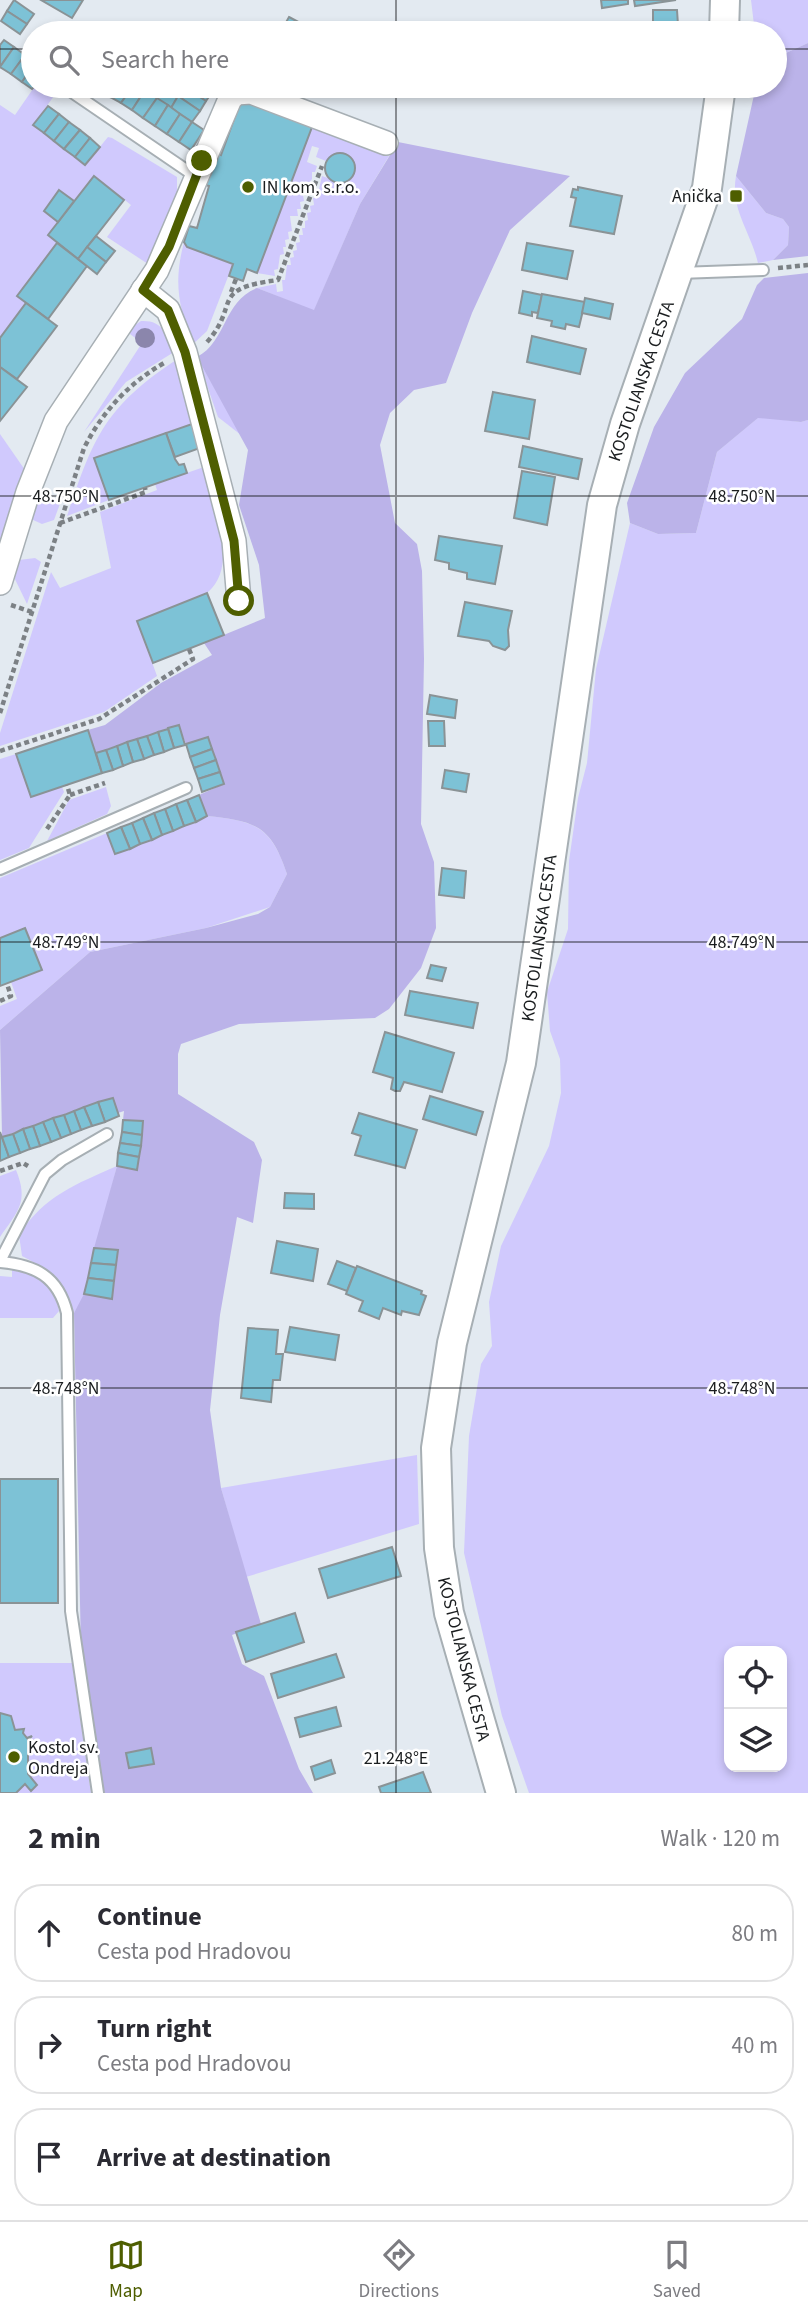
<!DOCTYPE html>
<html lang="en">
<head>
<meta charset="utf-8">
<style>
	:root { --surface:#fff; --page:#f7f7f7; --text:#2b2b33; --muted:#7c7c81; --line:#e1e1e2; --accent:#4e5e00 }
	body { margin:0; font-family:"Source Sans 3",sans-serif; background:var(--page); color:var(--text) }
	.controls { position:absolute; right:21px; bottom:21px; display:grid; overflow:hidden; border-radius:14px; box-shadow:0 4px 10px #0003 }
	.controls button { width:63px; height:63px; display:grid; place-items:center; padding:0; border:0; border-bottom:2px solid var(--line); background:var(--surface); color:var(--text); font:35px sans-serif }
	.stop { position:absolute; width:21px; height:21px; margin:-16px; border:5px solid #4e5e00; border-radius:50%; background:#fff }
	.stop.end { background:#4e5e00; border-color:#fff; box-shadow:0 2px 7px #0008 }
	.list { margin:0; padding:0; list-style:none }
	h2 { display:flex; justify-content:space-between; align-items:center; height:91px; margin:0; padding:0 28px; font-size:30px }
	h2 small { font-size:23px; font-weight:400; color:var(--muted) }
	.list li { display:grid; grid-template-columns:46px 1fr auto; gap:21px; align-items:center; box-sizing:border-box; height:98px; margin:0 14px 14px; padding:0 14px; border:2px solid var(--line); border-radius:28px }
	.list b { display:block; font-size:26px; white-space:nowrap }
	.list p { margin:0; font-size:23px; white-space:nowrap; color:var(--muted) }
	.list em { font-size:23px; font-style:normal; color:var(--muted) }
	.icon { flex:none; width:38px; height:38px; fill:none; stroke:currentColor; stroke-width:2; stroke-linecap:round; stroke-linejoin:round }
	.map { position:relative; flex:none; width:808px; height:1793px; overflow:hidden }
	.search { position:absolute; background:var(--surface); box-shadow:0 4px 10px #0003; left:21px; right:21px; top:21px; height:77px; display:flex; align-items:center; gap:18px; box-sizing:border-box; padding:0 24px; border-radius:38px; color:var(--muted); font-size:26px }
	.sheet { height:427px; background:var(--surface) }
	nav { display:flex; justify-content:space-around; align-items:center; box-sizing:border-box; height:98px; border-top:2px solid var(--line); background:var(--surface); font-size:19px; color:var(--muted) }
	nav a { display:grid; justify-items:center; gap:4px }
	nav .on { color:var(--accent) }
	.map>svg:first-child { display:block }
	.green { fill:#d0c9fd; fill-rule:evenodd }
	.forest { fill:#bbb3e9 }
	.building { fill:#7dc2d6; stroke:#8a9396; stroke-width:2 }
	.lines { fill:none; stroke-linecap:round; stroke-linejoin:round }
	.service-casing { stroke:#a7afb4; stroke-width:14 }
	.minor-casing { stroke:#a7afb4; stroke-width:26 }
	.tertiary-casing { stroke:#a7afb4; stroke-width:32 }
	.path { stroke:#7c8185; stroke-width:4.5; stroke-dasharray:5 3.5; stroke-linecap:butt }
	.service { stroke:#fff; stroke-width:10 }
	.minor { stroke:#fff; stroke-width:23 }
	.tertiary { stroke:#fff; stroke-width:28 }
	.tree { fill:#8b86ac }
	.route { stroke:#4e5e00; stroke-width:9 }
	.ticks { fill:none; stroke:#1a1d1f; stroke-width:2; stroke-opacity:0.45 }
	.poi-dot { fill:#4e5e00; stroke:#fff; stroke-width:2.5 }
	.labels { text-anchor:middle; stroke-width:5; stroke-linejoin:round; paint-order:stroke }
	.poi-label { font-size:18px; fill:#1a1d1f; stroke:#fff; text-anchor:start }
	.street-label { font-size:18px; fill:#1a1d1f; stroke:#fff }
	.ticks-label { font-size:18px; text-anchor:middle; fill:#1a1d1f; stroke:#fff; stroke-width:5; stroke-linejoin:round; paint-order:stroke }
</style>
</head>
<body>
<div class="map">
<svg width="808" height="1793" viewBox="0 0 808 1793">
	<rect width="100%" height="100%" fill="#e3eaf1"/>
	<g class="green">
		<path d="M751 0H808V43L775 58V33H755Z"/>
		<path d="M35 86H58L59 89 33 125 85 165 108 137 112 138 177 177V200L148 264 107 237 131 205 95 176 74 201 59 191 44 211 58 222 48 235 57 243 17 296 26 303 0 338V105L15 115Z"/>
		<path d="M312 127 389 156 360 204 314 311 257 288 276 284 277 292 283 291 282 280H285L287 265H291L290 258 294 257 293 251 297 250 296 243 300 242 299 235H303L302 228H305V221L308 220 307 213 311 212 310 206 314 205 313 198H317L322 176 341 183C356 179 359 165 348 155L338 153 326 161 316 157 319 148 312 146 307 162 317 166 315 172H312V179L306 187 307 194 303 195 304 201 300 202 301 209H297L298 216H290L292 231 288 232 289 239 285 240 286 247H283L284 254 280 255 278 269 274 270 275 276 257 273Z"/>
		<path d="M736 176 766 213 783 219 789 227 788 245 773 260 758 263C750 230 730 209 736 176Z"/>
		<path d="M184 242 233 264 207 331 192 345C179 305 173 284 184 242Z"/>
		<path d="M141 321C163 320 166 334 174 352L126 382 84 432 142 343 126 331Z"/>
		<path d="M197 357 241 435 218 417Z"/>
		<path d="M176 360 194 423 95 458 109 500 67 516C93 438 105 407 176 360Z"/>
		<path d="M759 417 801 422 808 420V1793H529L502 1716 464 1553 469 1436 481 1364 492 1346 489 1302 501 1246 549 1146 561 1093 560 1059 550 1031 547 992 568 929 569 861 578 798 587 763 596 669 630 523 658 534 696 533 717 452ZM729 1651H782V1767H729Z"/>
		<path d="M0 434 25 470 0 548Z"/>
		<path d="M204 467C211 502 241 563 208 592 195 604 155 614 137 621L157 676 104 712 0 746V733L51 572 60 588 111 568 100 512 157 490 155 484Z"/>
		<path d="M37 494 61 501 54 520 42 524 31 519Z"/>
		<path d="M35 558 41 562 27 604 12 573 19 560Z"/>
		<path d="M16 754 31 797 62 787 64 792 29 848 0 860V759Z"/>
		<path d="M106 787 111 806 107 814 47 841 69 800Z"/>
		<path d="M207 816C255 821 271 826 287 874L270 907 206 928 90 952 0 1030V1006L17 999 11 982 42 970 25 928 0 938V878L107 833 116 854Z"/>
		<path d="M117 1166 83 1299 74 1313C65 1283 49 1270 22 1256L19 1235C44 1196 76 1184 117 1166Z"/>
		<path d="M16 1170C29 1202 18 1211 0 1237V1176Z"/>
		<path d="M12 1270C37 1272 55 1287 59 1311L53 1318H0V1276L12 1277Z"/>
		<path d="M417 1455 419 1524 246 1577 221 1488Z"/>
		<path d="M0 1663H72L91 1793H16L25 1784 31 1791 37 1786 28 1774V1740L32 1736 27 1738 23 1733 24 1729 15 1730 11 1716 0 1713Z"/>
	</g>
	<g class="forest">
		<path d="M808 43V256L773 260 788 245 789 227 783 219 766 213 736 176 756 86H775V58Z"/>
		<path d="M398 142 570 176 510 230 472 313 446 383 414 390 390 413 380 445 395 523 417 544 422 571 424 659 421 824 434 862 436 928 421 968 389 1009 375 1018 239 1024 181 1044 178 1054V1094L254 1142 262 1160 253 1223 237 1217 220 1315 210 1410 221 1488 261 1624 232 1635 242 1664 264 1676 299 1769 313 1793H104L81 1650 74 1313 84 1294 112 1299 118 1251 94 1248 117 1166 137 1170 143 1121 123 1120 124 1111 118 1113 98 1102 2 1137 0 1030 90 952 206 928 258 914 270 907 287 874C271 826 256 821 207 816L199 795 224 784 208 737 186 744 178 725 96 753 88 730 105 725 161 683 212 655 204 643 265 618 259 565 239 505 248 450 197 357C227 341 223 301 257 288L314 310 360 204Z"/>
		<path d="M808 273V420L801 422 758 418 717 452 696 533 658 534 630 523 627 503 654 427 685 373 742 319 757 285 764 278Z"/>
	</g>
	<g class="building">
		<path d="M14 0 34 14 27 24 7 11Z"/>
		<path d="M41 0H83L72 18Z"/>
		<path d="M601 0H628V4L602 8Z"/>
		<path d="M634 0H676L635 6Z"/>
		<path d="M653 10H677L678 25 653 26Z"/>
		<path d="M7 11 27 24 20 34 1 21Z"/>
		<path d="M289 17 319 33H280Z"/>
		<path d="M4 40 14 47 0 67V45Z"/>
		<path d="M14 47 25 55 11 74 0 67Z"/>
		<path d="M25 55 33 60V66L22 82 11 74Z"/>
		<path d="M33 66 35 86 32 89 22 82Z"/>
		<path d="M103 86H118L110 97 101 90Z"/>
		<path d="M118 86H133L121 103 110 97Z"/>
		<path d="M133 86 145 90 132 110 121 103Z"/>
		<path d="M155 86H165L179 95 171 108 150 94Z"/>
		<path d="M165 86H185L179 95Z"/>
		<path d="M205 86 213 91 206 101 184 87Z"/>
		<path d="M577 86H621L620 93 577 91Z"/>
		<path d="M184 87 206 101 200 111 178 96Z"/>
		<path d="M145 90 157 98 143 118 132 110Z"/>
		<path d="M178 96 200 111 192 122 171 108Z"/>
		<path d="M157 98 168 105 155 126 143 118Z"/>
		<path d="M241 100 312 127 257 273 247 269 243 281 229 276 233 264 187 247 184 242 189 226 197 228 209 186 202 184 215 152 221 155Z"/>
		<path d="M168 105 180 114 167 134 155 126Z"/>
		<path d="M48 106 59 114 44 133 33 125Z"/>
		<path d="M59 114 69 122 54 141 44 133Z"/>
		<path d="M180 114 192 122 179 142 167 134Z"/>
		<path d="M69 122 80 130 64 149 54 141Z"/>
		<path d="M192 122 204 130 191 150 179 142Z"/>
		<path d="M80 130 90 138 75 157 64 149Z"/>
		<path d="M90 138 100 147 85 165 75 157Z"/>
		<circle cx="340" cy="168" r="15"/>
		<path d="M94 176 124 200 78 259 48 235Z"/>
		<path d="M578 187 622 196 614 234 570 226 576 198 571 197 573 189 578 190Z"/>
		<path d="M59 190 74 201 58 222 44 211Z"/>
		<path d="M96 236 115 251 106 262 87 247Z"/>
		<path d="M57 243 87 266 48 319 17 296Z"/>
		<path d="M527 243 573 251 567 279 522 270Z"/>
		<path d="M87 247 106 262 97 274 78 259Z"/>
		<path d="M523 291 542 295 538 313 532 312V316L519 313Z"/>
		<path d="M542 294 585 302 579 327 566 324 565 329 551 326 552 321 537 318Z"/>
		<path d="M585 298 613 304 610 319 582 313Z"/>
		<path d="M26 303 57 326 17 379 0 367V338Z"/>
		<path d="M532 336 586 349 580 374 527 362Z"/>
		<path d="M0 367 27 387 0 421Z"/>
		<path d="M493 392 535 400 529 439 485 431Z"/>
		<path d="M192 424 200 448 175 457 166 433Z"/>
		<path d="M166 433 175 459 179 465 184 464 187 473 109 500 94 458Z"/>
		<path d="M523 446 582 459 578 479 519 467Z"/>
		<path d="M522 471 555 477 547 525 514 518Z"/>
		<path d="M439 536 502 546 495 584 467 579V573L449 569V563L435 560Z"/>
		<path d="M207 593 224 635 153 663 137 621Z"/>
		<path d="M465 602 512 611 508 630 509 646 505 650 493 646 489 641 458 636Z"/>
		<path d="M430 695 457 700 455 718 427 714Z"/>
		<path d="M428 721H444L445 746H429Z"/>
		<path d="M179 725 185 745 174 748 168 728Z"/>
		<path d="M168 729 174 748 164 752 158 732Z"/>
		<path d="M88 730 102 773 31 797 16 754Z"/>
		<path d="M158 732 164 752 154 755 147 736Z"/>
		<path d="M147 736 154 755 144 759 137 739Z"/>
		<path d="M208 737 212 749 190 757 186 744Z"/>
		<path d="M137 739 144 759 133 762 127 742Z"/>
		<path d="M127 742 133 762 123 766 117 746Z"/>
		<path d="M117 746 123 766 113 770 106 750Z"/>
		<path d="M212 749 216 760 194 768 190 757Z"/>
		<path d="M106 750 113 770 102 773 96 753Z"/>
		<path d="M216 760 220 772 198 779 194 768Z"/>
		<path d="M445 770 469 774 466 792 442 788Z"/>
		<path d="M220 772 224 784 202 792 198 779Z"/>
		<path d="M199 795 207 816 196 822 187 800Z"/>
		<path d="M187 800 196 822 184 826 176 804Z"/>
		<path d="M176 804 184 826 173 831 165 809Z"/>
		<path d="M165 809 173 831 162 835 154 813Z"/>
		<path d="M154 813 162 835 152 840 143 818Z"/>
		<path d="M143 818 152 840 140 844 132 823Z"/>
		<path d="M132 823 140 844 130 849 121 827Z"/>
		<path d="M121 827 130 849 115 854 107 833Z"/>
		<path d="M442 868 466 871 464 898 439 895Z"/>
		<path d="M25 928 42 970 0 986V938Z"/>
		<path d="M431 965 446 968 442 981 427 978Z"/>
		<path d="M410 991 478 1003 473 1028 405 1015Z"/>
		<path d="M385 1032 454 1053 442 1092 404 1082 400 1091H395L391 1089 393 1078 373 1072Z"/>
		<path d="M430 1096 483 1112 476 1135 423 1119Z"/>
		<path d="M113 1098 119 1116 105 1122 98 1102Z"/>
		<path d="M98 1102 105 1122 92 1126 84 1107Z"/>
		<path d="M84 1107 92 1126 81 1130 74 1111Z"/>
		<path d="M74 1111 81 1130 71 1134 64 1115Z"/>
		<path d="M359 1113 417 1130 405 1168 355 1155 361 1136 352 1133Z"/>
		<path d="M64 1115 71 1134 61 1138 53 1118Z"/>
		<path d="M53 1118 61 1138 51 1142 43 1122Z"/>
		<path d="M123 1120 143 1121 142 1135 122 1132Z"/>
		<path d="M43 1122 51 1142 40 1146 33 1126Z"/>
		<path d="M33 1126 40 1146 30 1149 23 1129Z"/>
		<path d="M23 1129 30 1149 20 1153 13 1134Z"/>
		<path d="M0 1132 9 1157 0 1161Z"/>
		<path d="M122 1132 142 1135 141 1146 120 1143Z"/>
		<path d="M13 1134 20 1153 9 1157 2 1137Z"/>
		<path d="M120 1143 141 1146 139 1157 118 1153Z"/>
		<path d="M118 1153 139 1157 137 1170 117 1166Z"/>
		<path d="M285 1193 314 1194V1209L284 1208Z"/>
		<path d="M277 1241 318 1249 313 1281 271 1273Z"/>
		<path d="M94 1248 118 1250 116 1265 91 1263Z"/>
		<path d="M337 1261 356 1268 347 1291 328 1284Z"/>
		<path d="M91 1263 116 1265 114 1281 88 1278Z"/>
		<path d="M357 1266 422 1291 421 1294 426 1296 419 1315 402 1311 401 1315 383 1308 379 1319 359 1311 363 1301 346 1294Z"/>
		<path d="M88 1278 114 1281 112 1299 84 1294Z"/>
		<path d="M290 1327 339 1335 335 1360 285 1352Z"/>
		<path d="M248 1328 278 1330 276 1354H283L280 1380H273L271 1402 241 1398Z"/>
		<rect x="0" y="1479" width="58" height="124"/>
		<path d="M392 1547 401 1576 328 1598 319 1569Z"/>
		<path d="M295 1613 304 1642 246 1662 236 1632Z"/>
		<path d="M336 1654 344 1677 278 1698 271 1674Z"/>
		<path d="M336 1707 341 1726 300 1737 295 1718Z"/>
		<path d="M0 1713 11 1716 15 1730 24 1729 23 1733 27 1738 32 1736 28 1740V1774L37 1785 31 1791 25 1784 16 1793H0Z"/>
		<path d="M151 1748 154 1764 129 1768 126 1753Z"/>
		<path d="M331 1760 335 1773 315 1780 311 1767Z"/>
		<path d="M423 1772 431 1793H381L379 1787Z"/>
	</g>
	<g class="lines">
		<defs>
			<g id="service">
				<path d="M63 86 195 176"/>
				<path d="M679 273 763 270"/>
				<path d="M0 869 186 788"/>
				<path d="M0 1261 45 1174 62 1160 107 1134"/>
				<path d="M0 1262C35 1265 58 1276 67 1313L71 1611 98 1793"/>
			</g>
			<g id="minor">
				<path d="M143 290 168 310 185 352 234 541 239 601"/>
				<path d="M0 583 28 492 56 421 157 270 230 99 236 93 251 92 386 143"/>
			</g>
			<g id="tertiary">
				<path d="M724 33 725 0"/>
				<path d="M501 1793 449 1613 439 1548 436 1448 452 1343 521 1063 602 505 625 424 707 188 721 86"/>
			</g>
		</defs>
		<use href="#service" class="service-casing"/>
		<use href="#minor" class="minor-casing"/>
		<use href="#tertiary" class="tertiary-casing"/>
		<g class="path">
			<path d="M778 268 808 265"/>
			<path d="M231 292 236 279"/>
			<path d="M207 342C241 304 208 289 278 280L322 166"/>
			<path d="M60 523 146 492 145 488"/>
			<path d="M11 605 32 612"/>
			<path d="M0 713 84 448C103 411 128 384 164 363"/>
			<path d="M0 751 99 719 193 659 189 649"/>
			<path d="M70 795 105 783"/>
			<path d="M47 829 70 795 67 785"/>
			<path d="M0 1001 11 996 7 984"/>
			<path d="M0 1171 23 1163 28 1166"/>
		</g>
		<use href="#service" class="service"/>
		<use href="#minor" class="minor"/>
		<use href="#tertiary" class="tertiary"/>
	</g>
	<circle class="tree" cx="145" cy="338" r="10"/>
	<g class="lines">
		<path class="route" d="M202 161 169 247 143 290 168 310 185 352 234 541 239 601"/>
	</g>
	<path class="ticks" d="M396 0V33M0 49H33M775 49H808M396 86V1793M0 496H808M0 942H808M0 1388H808"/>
	<g class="poi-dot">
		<circle cx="248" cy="187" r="7"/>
		<rect x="729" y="189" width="14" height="14" rx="3.5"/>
		<circle cx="14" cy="1757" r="7"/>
	</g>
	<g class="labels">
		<g class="poi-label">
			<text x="262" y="193">IN kom, s.r.o.</text>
			<text x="722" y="202" text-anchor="end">Anička</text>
			<text x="28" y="1753">Kostol sv.<tspan x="28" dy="21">Ondreja</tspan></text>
		</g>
		<g class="street-label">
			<text transform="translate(641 381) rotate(-71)" y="6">KOSTOLIANSKA CESTA</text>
			<text transform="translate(539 938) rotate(-82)" y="6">KOSTOLIANSKA CESTA</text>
			<text transform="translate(464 1659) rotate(76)" y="6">KOSTOLIANSKA CESTA</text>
		</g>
	</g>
	<g class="ticks-label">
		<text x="66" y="502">48.750°N</text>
		<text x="742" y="502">48.750°N</text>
		<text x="66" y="948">48.749°N</text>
		<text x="742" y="948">48.749°N</text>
		<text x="66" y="1394">48.748°N</text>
		<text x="742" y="1394">48.748°N</text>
		<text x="396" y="1764">21.248°E</text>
	</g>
</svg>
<div class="controls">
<button><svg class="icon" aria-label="locate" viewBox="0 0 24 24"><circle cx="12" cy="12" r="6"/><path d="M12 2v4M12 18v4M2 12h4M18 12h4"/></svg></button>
<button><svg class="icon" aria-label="layers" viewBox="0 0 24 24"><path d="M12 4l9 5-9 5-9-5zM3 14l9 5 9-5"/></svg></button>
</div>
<div class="stop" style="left:239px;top:601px"></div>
<div class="stop end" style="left:202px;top:161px"></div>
<div class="search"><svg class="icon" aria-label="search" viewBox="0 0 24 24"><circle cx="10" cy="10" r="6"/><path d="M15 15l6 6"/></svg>Search here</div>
</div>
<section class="sheet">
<h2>2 min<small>Walk · 120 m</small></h2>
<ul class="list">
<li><svg class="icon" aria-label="ahead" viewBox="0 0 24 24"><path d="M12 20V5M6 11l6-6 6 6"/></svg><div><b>Continue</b><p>Cesta pod Hradovou</p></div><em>80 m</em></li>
<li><svg class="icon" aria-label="right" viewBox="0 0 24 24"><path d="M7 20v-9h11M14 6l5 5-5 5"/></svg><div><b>Turn right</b><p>Cesta pod Hradovou</p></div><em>40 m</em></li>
<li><svg class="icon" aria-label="arrive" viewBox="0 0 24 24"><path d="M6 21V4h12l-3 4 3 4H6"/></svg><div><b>Arrive at destination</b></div></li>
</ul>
</section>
<nav>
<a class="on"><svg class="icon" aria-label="map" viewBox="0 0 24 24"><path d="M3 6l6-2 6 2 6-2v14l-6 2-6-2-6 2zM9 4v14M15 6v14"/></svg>Map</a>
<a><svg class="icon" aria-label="directions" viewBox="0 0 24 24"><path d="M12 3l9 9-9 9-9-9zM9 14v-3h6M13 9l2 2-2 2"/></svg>Directions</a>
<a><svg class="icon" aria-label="saved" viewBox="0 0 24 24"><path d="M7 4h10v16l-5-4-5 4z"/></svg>Saved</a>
</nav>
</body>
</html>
